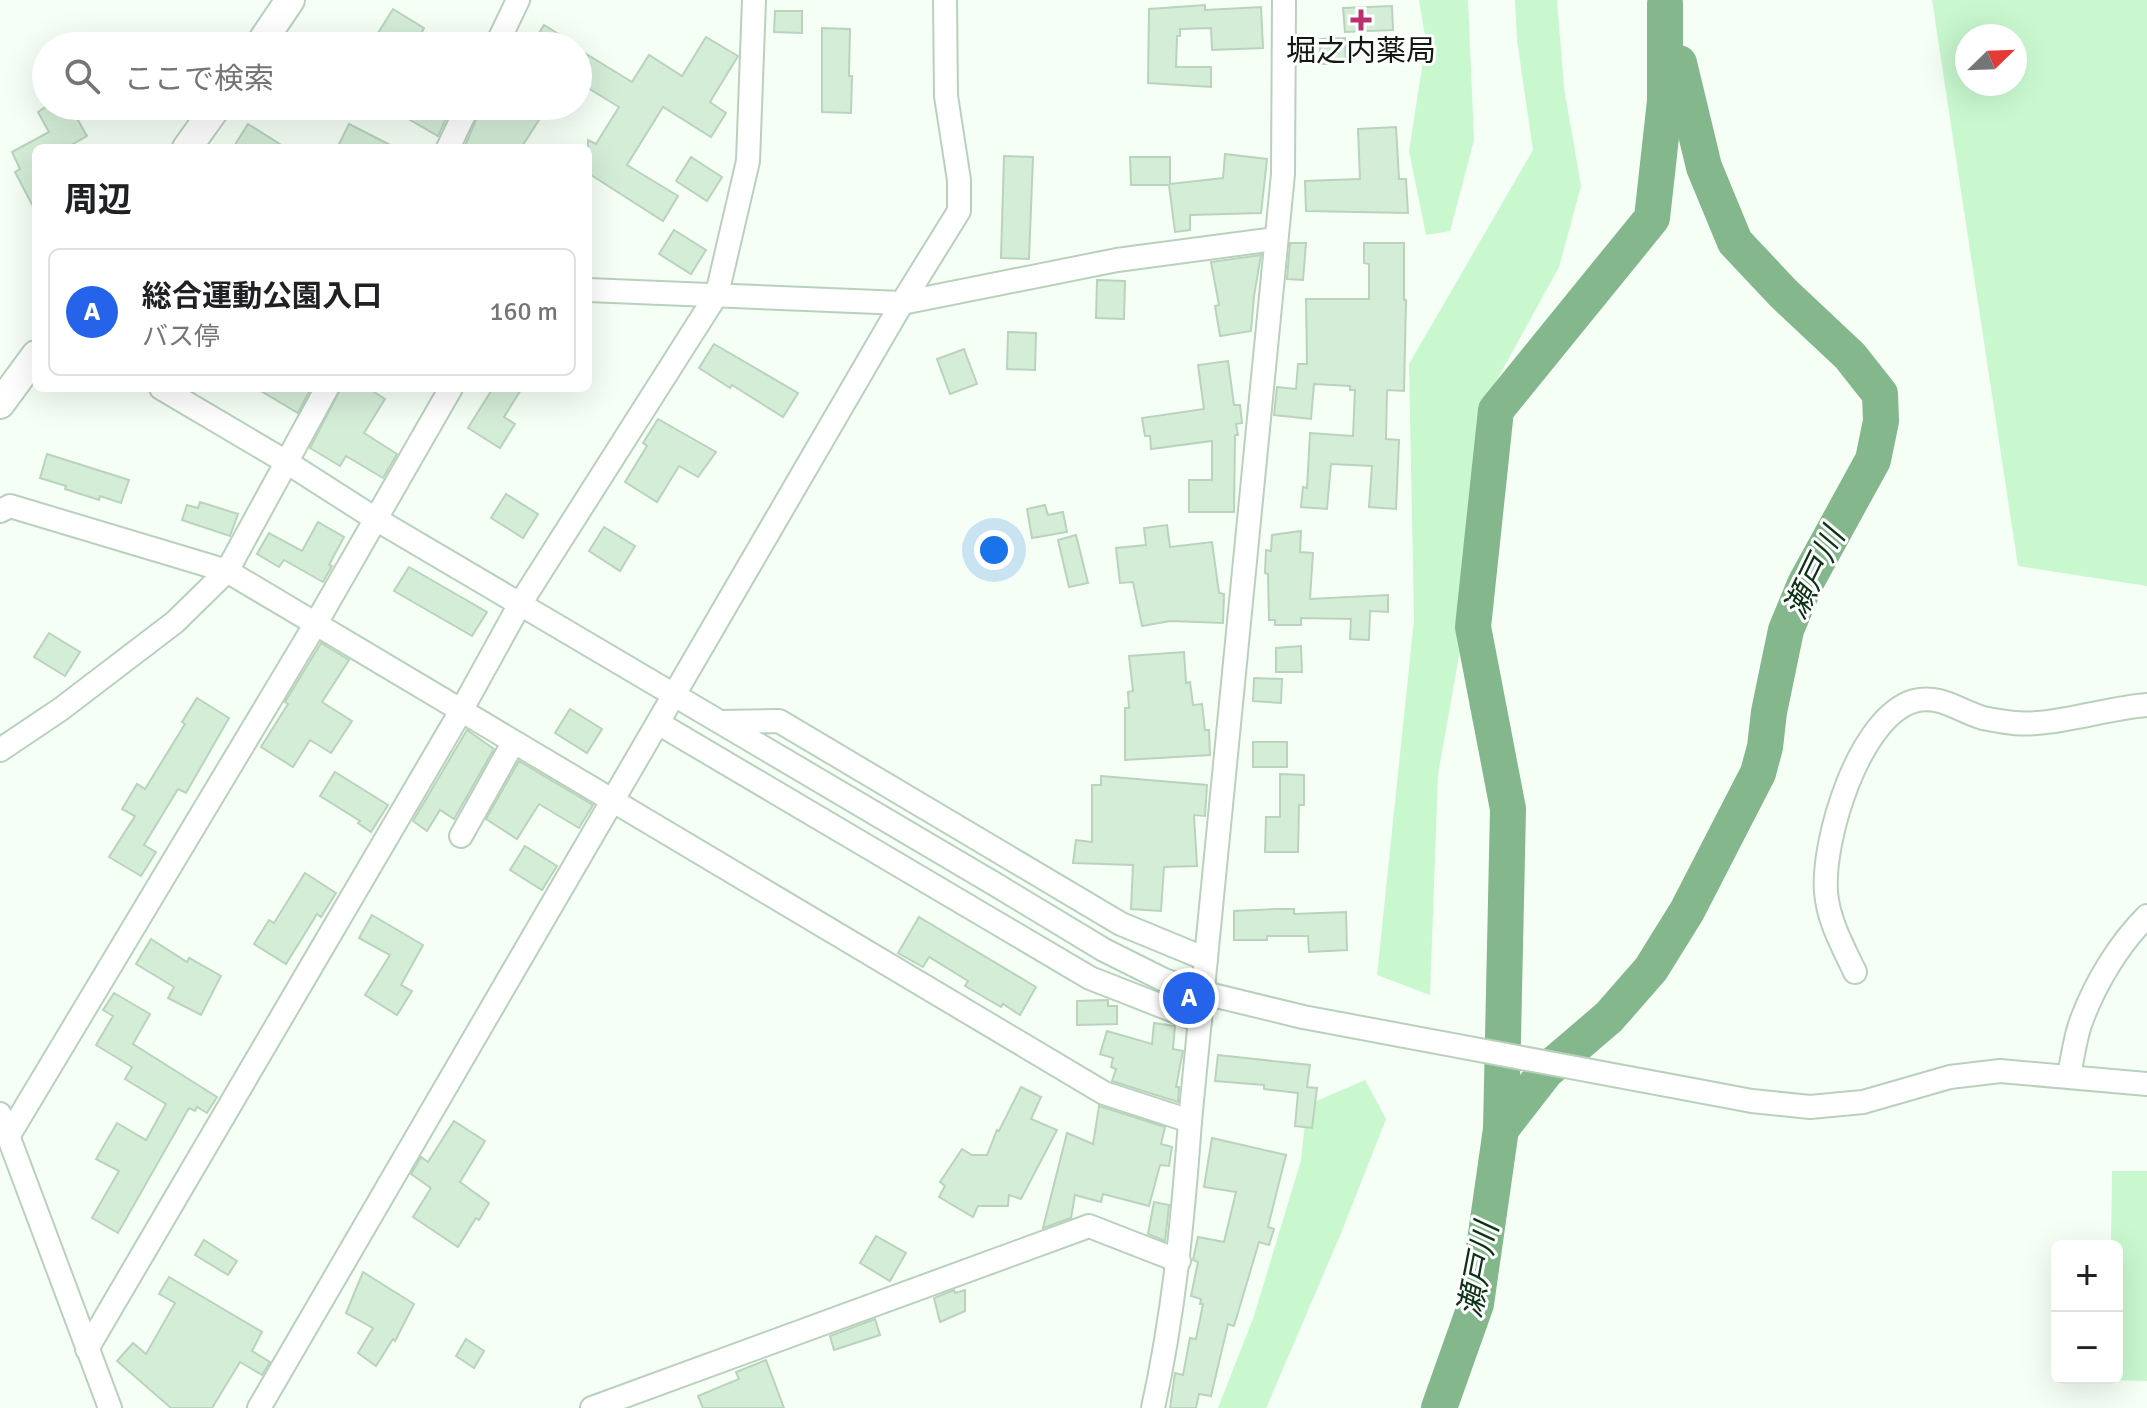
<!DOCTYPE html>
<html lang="ja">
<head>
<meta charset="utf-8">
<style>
	:root { --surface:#fff; --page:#f6f6f6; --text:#202124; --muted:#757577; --line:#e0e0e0; --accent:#2563eb }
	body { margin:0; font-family:Signika,"Noto Sans JP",sans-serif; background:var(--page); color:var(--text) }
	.controls { position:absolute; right:24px; bottom:24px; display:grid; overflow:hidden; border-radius:12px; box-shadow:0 8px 32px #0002 }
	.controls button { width:72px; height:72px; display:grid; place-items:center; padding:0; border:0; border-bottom:2px solid var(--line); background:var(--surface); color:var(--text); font:40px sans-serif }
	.compass { position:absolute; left:1955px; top:24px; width:72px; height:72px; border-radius:50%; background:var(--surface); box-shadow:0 8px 32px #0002; rotate:67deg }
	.you { position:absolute; left:994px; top:550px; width:28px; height:28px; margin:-20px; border:6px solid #fff; border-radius:50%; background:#1a73e8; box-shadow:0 0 0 12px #1a73e833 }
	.badge { display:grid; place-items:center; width:52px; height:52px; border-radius:50%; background:var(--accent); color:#fff; font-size:26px; font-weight:700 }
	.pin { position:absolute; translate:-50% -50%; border:4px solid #fff; box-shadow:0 2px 8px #0006 }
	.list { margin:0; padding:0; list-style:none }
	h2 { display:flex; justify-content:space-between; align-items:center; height:104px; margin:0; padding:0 32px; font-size:34px }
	h2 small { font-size:26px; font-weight:400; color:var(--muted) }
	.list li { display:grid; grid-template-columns:52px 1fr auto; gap:24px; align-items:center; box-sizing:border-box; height:128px; margin:0 16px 16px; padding:0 16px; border:2px solid var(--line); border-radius:12px }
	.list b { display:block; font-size:30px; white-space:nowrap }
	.list p { margin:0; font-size:26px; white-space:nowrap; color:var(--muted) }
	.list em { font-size:26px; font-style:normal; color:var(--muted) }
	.icon { flex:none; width:44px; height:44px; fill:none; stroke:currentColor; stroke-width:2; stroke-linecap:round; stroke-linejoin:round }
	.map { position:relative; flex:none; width:2147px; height:1408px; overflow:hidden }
	.search { position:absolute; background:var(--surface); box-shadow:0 8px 32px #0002; left:32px; top:32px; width:560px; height:88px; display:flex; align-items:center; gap:20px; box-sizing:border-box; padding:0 28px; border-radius:44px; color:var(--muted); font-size:30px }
	.panel { position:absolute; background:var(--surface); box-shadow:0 8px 32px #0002; left:32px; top:144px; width:560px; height:248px; border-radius:12px }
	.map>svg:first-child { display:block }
	.green { fill:#c9f8cf; fill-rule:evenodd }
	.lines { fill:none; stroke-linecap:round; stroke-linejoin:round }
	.river { stroke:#85b78d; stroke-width:36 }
	.building { fill:#d4edd7; stroke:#bad3bd; stroke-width:2 }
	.minor-casing { stroke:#b9d1bc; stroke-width:26 }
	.major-casing { stroke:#b9d1bc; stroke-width:32 }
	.minor { stroke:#fff; stroke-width:22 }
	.major { stroke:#fff; stroke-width:28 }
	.minor-bridge-casing { stroke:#b9d1bc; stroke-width:26; stroke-linecap:butt }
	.minor-bridge { stroke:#fff; stroke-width:22 }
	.poi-dot { fill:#b9306c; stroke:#fff; stroke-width:3 }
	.labels { text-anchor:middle; stroke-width:6; stroke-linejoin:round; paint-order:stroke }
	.poi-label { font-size:30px; fill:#111a12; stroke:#fff }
	.water-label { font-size:32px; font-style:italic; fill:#0d3317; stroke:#fff }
</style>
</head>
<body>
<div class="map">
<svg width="2147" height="1408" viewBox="0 0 2147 1408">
	<rect width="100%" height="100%" fill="#f5fff6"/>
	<g class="green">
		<path d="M1419 0H1468L1474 140 1450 231 1426 235 1409 151 1426 42Z"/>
		<path d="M1515 0H1557L1564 88 1581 186 1559 267 1477 416 1465 622 1438 774 1430 995 1377 975 1414 620 1409 364 1533 150 1517 40Z"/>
		<path d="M1932 0H2147V586L2018 566ZM1967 36H2015V84H1967Z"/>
		<path d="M1365 1080 1386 1119 1341 1233 1266 1408H1218L1254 1316 1301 1160 1307 1105Z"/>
		<path d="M2112 1171H2147V1381L2109 1380V1378H2117V1246H2111Z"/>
	</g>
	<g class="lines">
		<g class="river">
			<path d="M1501 1129 1546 1071 1609 1017 1651 969 1687 911 1758 773 1765 747 1769 712 1786 630 1805 584 1873 460 1881 421 1880 394 1850 356 1783 293 1735 242 1704 167 1679 63"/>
			<path d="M1439 1408 1476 1304 1501 1129 1508 809 1473 627 1496 410 1652 218 1665 101V4"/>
		</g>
	</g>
	<g class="building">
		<path d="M1205 5V10L1261 7 1263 48 1212 50 1211 28 1180 29V36H1177L1176 67H1211V87L1148 83 1149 9Z"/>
		<path d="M1392 6 1393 30 1345 32 1343 8Z"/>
		<path d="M393 9 424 28 422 32 444 46H399L378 33Z"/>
		<path d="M775 11H802V33L774 32Z"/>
		<path d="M544 25 578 46H531Z"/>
		<path d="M822 28 850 29 849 76H852L851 113 822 112Z"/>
		<path d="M706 37 738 56 710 102 726 113 711 137 663 107 627 165 678 196 663 221 588 173V140L596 144 619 107 578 82V49L632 82 649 55 682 76Z"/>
		<path d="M1345 38 1346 64H1320V39Z"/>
		<path d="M47 106H70L87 136 66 148H36V212L15 172 20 169 12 152 49 132 38 112Z"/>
		<path d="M418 106H452L438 136 410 120Z"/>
		<path d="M482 106H548L521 148H464Z"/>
		<path d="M248 124 286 148H233Z"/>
		<path d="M349 124 396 148H337Z"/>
		<path d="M1396 127 1399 179H1406L1408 213 1306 211 1305 181 1360 179 1358 129Z"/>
		<path d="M1225 154 1267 159 1261 213 1190 215V230L1175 232 1169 185H1131L1130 157H1170V184L1223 178Z"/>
		<path d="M1004 156 1033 157 1029 259 1001 258Z"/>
		<path d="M691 157 722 177 707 201 676 181Z"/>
		<path d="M674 230 706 250 691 274 659 254Z"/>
		<path d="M1290 243H1306L1303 280 1287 279Z"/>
		<path d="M1364 243H1404V300H1406L1404 391 1387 390 1386 439 1399 440 1396 509 1369 507 1372 466 1331 464 1327 509 1301 507 1303 487 1307 488 1310 433 1353 436 1355 390H1350V386L1314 384 1311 419 1274 415 1277 387 1296 389 1298 364H1307L1306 299H1369V264L1364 263Z"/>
		<path d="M1261 255 1254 296 1251 331 1220 336 1215 306 1219 305 1211 262Z"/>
		<path d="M1097 280 1125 281 1124 319 1096 318Z"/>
		<path d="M1008 332 1036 333 1035 370 1007 369Z"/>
		<path d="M714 344 798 393 783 417 732 385 730 388 699 368Z"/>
		<path d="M964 349 977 384 950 394 937 359Z"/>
		<path d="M1228 361 1234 405H1240L1242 423 1236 424 1238 435H1235L1234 512H1189V480H1212V441L1151 449 1150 436H1145L1142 418 1204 409 1198 365Z"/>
		<path d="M256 388H311L298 413Z"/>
		<path d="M341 388H368L385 399 364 433 397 454 383 478 346 456 340 466 310 448Z"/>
		<path d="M493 388H522L504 417 515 424 500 448 468 428Z"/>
		<path d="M658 419 716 452 698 477 679 466 657 502 625 482 647 446 643 443Z"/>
		<path d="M47 454 129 480 121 503 100 496 99 500 65 489 66 486 40 478Z"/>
		<path d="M506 494 538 514 523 538 491 518Z"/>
		<path d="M200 502 238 514 230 536 182 520 187 505 198 508Z"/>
		<path d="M1045 505 1048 515 1063 512 1067 532 1032 538 1027 509Z"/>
		<path d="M318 522 344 537 329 565 332 566 323 582 284 560 279 567 257 554 269 533 302 551Z"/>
		<path d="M1167 525 1170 547 1212 542 1219 593 1224 594 1223 623 1170 621 1142 626 1133 582 1120 583 1116 548 1146 545 1144 528Z"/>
		<path d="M604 527 635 546 620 571 589 551Z"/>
		<path d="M1301 531 1300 552 1313 553 1310 599 1388 595V612L1370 611 1369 640 1350 639 1351 619 1301 618V625H1275V620H1269L1268 574 1265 573 1266 550 1271 551 1272 535Z"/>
		<path d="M1076 535 1088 583 1069 587 1058 540Z"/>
		<path d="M409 567 487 612 472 636 394 591Z"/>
		<path d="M49 633 80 652 65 676 34 657Z"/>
		<path d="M321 643 349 660 322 702 352 721 331 753 310 740 293 767 261 747 288 704 285 702Z"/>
		<path d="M1301 646 1302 672H1276V648Z"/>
		<path d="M1184 652 1186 683 1190 682 1193 705 1202 704 1205 730H1209L1210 755 1125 760V708H1129L1128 692 1133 691 1129 656Z"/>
		<path d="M1254 678 1282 679 1281 703 1253 701Z"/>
		<path d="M197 698 229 718 186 793 178 789 144 845 156 852 141 876 109 857 135 816 122 809 137 784 145 789 185 724 182 722Z"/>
		<path d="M570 709 602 729 587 753 555 733Z"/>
		<path d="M467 730 494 749 454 819 440 810 427 831 413 821Z"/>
		<rect x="1253" y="742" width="34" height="25"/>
		<path d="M519 761 593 805 579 828 539 804 517 839 486 819Z"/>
		<path d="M335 772 388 805 371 832 358 823 360 821 320 796Z"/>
		<path d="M1280 774 1304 775V805H1299L1298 852H1265L1266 817H1280Z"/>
		<path d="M1101 776 1207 785 1205 816 1194 815 1197 866 1164 867 1161 911 1131 909 1133 865 1073 863 1076 840 1092 842V785H1101Z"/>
		<path d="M525 846 557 866 542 890 510 870Z"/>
		<path d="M305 873 336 893 321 917 317 914 286 964 254 944 269 920 274 923Z"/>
		<path d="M1276 909H1294V914L1346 912 1347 950 1309 952 1308 936H1267V940H1234V911Z"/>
		<path d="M372 915 423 945 401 985 412 991 397 1015 365 995 390 955 359 938Z"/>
		<path d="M919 917 1036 987 1020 1015 1003 1004 1001 1007 965 986 968 981 929 957 923 967 898 953Z"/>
		<path d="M151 939 187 962 189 958 221 976 201 1015 168 998 174 987 136 964Z"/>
		<path d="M114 993 150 1014 133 1044 217 1097 207 1113 197 1107 195 1111 189 1108 118 1233 92 1218 119 1171 96 1159 117 1123 146 1140 166 1104 125 1079 132 1067 96 1045 113 1016 103 1010Z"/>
		<path d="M1108 1000V1006H1117V1024L1077 1025V1001Z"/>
		<path d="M1154 1023 1175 1026 1173 1049 1183 1051 1176 1087H1179L1178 1102 1112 1081 1116 1069 1111 1067 1113 1058 1100 1054 1107 1031 1152 1044Z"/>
		<path d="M1218 1055 1310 1065 1307 1087 1317 1088 1312 1128 1295 1126 1298 1093 1264 1089V1085L1215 1081Z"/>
		<path d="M1021 1087 1041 1097 1031 1119 1057 1130 1021 1199 1009 1195 1008 1206H978L973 1217 939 1197 945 1186 940 1182 962 1149 972 1155H987L997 1130 999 1131Z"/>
		<path d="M1099 1106 1165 1127 1161 1144 1172 1147 1169 1166 1160 1165 1149 1206 1103 1194 1101 1202 1075 1195 1071 1218 1043 1228 1067 1133 1093 1144Z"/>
		<path d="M454 1121 485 1141 460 1182 489 1203 479 1220 476 1218 458 1247 413 1217 431 1188 411 1174 421 1157 428 1162Z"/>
		<path d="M1212 1138 1286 1155 1268 1227 1274 1229 1269 1245 1259 1242 1234 1326 1228 1324 1211 1396 1199 1394 1196 1408H1170L1175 1373 1183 1375 1190 1338 1196 1339 1203 1304H1200L1201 1299 1191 1296 1198 1262 1193 1260 1198 1237 1224 1242 1236 1192 1204 1187Z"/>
		<path d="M1154 1202 1169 1205 1165 1241 1148 1234Z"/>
		<path d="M876 1236 906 1253 890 1281 860 1263Z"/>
		<path d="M204 1240 237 1261 228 1275 195 1255Z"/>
		<path d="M363 1272 414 1304 395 1341 393 1339 376 1366 358 1353 373 1328 346 1313Z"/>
		<path d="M169 1277 262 1332 252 1351 270 1362 262 1375 240 1362 212 1408H171L117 1361 133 1343 146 1354 175 1303 159 1294Z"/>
		<path d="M954 1290 955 1293 965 1290V1311L940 1322 934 1298Z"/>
		<path d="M875 1319 880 1335 834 1350 830 1336Z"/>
		<path d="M466 1339 484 1351 474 1368 456 1356Z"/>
		<path d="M766 1360 784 1408H703L698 1396 739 1379 736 1372Z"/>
	</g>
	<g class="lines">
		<defs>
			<g id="minor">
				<path d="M496 46 518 0"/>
				<path d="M448 148 468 106"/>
				<path d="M588 290 902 303 1117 260 1275 239"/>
				<path d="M161 388 288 463 374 518 993 883"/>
				<path d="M0 511 10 506 227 571 1104 1093 1190 1121"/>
				<path d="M721 722 779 721 1121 924 1206 959"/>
				<path d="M658 723 1090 978 1200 1021"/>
				<path d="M0 750 61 709 175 622 227 571 327 388"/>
				<path d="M461 836 513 743"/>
				<path d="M1855 972C1843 947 1828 920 1826 892 1822 840 1859 717 1914 701 1940 694 1959 711 1983 718 1993 720 2004 722 2014 723 2053 727 2106 708 2147 705"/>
				<path d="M2069 1075C2073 1057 2075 1036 2082 1019 2096 982 2119 944 2147 916"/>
				<path d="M1752 1101 1810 1107 1863 1102 1950 1077 2000 1071 2147 1084"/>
				<path d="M0 1114 110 1408"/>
				<path d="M9 1135 315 625 451 388"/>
				<path d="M87 1349 461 711 520 604 717 294 748 161 754 0"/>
				<path d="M259 1408 902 303 959 211V180L946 96 945 0"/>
				<path d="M592 1408 1089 1226 1179 1261"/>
				<path d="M1153 1408C1174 1313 1183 1218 1190 1121L1283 174 1284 0"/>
			</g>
			<g id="major">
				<path d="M259 46 290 0"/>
				<path d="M187 148 217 106"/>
				<path d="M0 404 36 355"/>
			</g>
		</defs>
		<use href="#minor" class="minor-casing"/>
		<use href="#major" class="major-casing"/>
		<use href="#minor" class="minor"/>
		<use href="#major" class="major"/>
		<defs>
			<path id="minor-bridge" d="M993 883 1104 950 1164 980 1196 991 1303 1017 1752 1101"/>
		</defs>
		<use href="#minor-bridge" class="minor-bridge-casing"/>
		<use href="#minor-bridge" class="minor-bridge"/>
	</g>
	<path class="poi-dot" d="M1357 8h8v8h8v8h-8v8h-8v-8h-8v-8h8z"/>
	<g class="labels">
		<g class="poi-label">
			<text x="1361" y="61">堀之内薬局</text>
		</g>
		<g class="water-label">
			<text transform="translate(1814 573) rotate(-64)" y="11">瀬戸川</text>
			<text transform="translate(1478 1270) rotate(-79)" y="11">瀬戸川</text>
		</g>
	</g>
</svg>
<div class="controls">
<button>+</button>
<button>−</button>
</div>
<svg class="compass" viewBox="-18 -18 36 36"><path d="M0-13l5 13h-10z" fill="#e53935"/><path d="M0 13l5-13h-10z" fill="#757577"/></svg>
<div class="you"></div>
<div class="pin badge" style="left:1189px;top:998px">A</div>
<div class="search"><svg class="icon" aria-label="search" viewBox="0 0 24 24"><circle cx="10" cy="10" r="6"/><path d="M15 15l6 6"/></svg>ここで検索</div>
<section class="panel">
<h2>周辺<small></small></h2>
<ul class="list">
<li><span class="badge">A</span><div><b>総合運動公園入口</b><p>バス停</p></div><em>160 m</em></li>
</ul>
</section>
</div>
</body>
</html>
